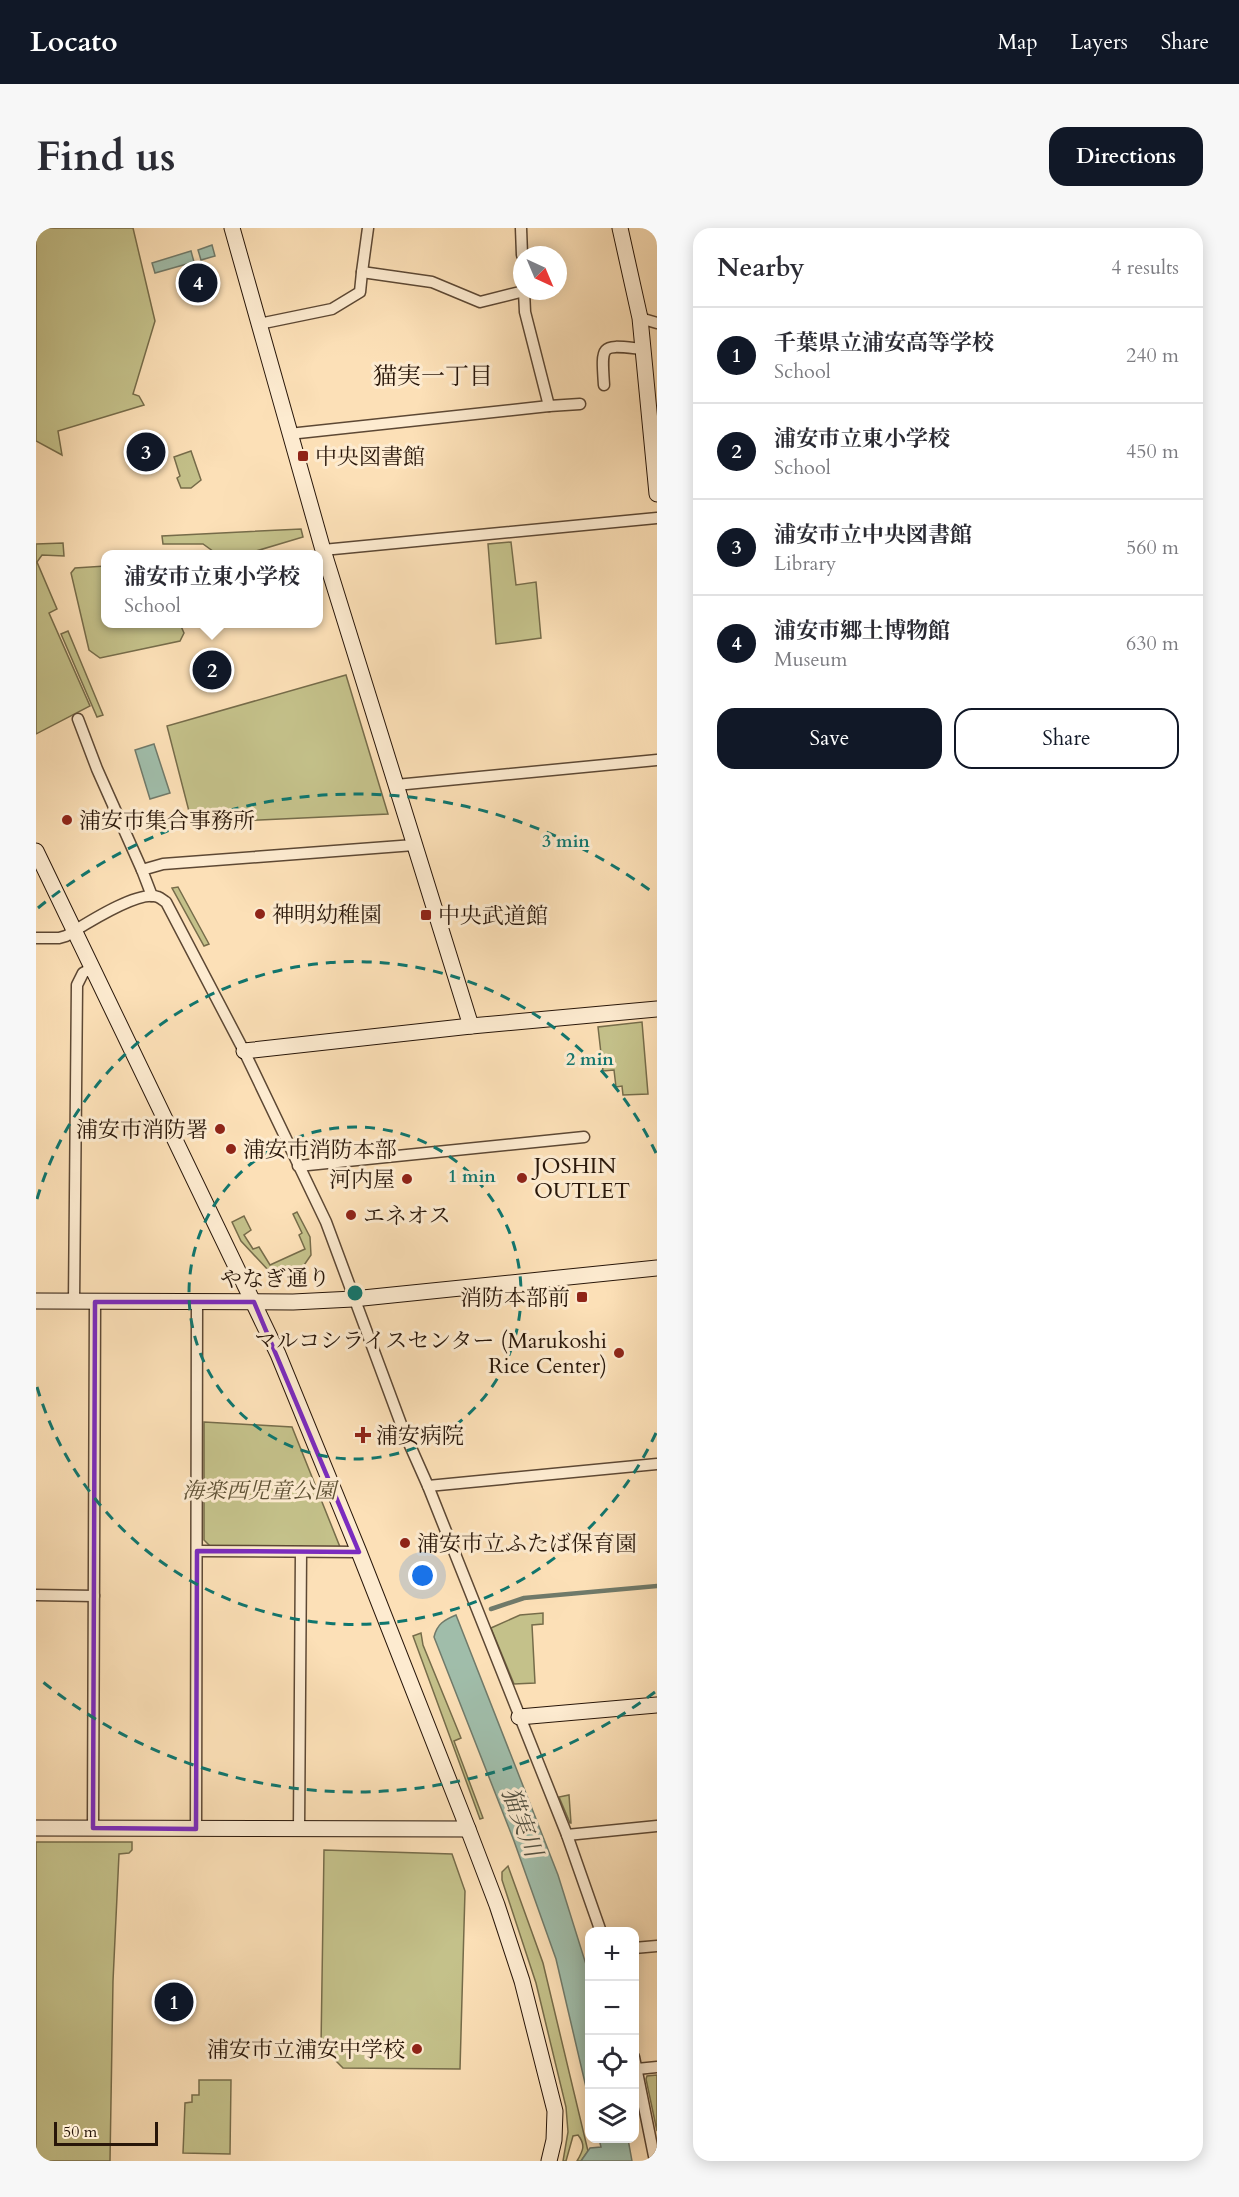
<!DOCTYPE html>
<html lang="en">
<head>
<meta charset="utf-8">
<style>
	:root { --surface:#fff; --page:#f7f7f7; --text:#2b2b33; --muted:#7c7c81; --line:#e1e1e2; --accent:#111827 }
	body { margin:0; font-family:Cardo,"Noto Serif JP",serif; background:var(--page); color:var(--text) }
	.controls { position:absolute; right:18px; bottom:18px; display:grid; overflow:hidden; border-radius:12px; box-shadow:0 3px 15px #0003 }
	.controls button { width:54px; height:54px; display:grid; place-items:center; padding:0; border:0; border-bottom:2px solid var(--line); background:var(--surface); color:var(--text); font:30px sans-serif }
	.compass { position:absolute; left:477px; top:18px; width:54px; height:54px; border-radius:50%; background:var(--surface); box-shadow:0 3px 15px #0003; rotate:136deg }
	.scale { position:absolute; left:18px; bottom:15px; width:104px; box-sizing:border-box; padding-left:6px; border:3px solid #281609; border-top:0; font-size:16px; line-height:21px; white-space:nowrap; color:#281609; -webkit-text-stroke:4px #fdebd0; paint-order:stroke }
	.you { position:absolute; left:387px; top:1348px; width:21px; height:21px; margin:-15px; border:4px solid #fff; border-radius:50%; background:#1a73e8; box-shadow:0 0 0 9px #1a73e833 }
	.badge { display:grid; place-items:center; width:39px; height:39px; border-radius:50%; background:var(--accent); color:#fff; font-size:20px; font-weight:700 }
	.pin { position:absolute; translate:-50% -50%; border:3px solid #fff; box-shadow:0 2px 6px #0006 }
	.popup { position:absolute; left:65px; top:322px; width:222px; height:78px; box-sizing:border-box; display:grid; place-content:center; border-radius:12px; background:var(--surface); filter:drop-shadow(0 2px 4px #0005); font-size:20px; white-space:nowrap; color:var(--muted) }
	.popup b { font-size:22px; color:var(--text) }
	.popup::after { content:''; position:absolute; left:50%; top:100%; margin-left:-12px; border:12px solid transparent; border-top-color:var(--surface) }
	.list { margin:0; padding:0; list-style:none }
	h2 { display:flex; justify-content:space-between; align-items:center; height:78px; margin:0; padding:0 24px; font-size:26px }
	h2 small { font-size:20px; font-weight:400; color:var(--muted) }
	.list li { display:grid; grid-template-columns:39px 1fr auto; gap:18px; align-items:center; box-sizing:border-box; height:96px; padding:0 24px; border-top:2px solid var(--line) }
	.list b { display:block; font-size:22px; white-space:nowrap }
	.list p { margin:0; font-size:20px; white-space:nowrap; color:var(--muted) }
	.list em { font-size:20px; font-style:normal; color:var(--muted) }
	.actions { display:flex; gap:12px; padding:18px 24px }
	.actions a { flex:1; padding:14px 0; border:2px solid var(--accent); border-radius:18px; text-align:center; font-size:21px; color:var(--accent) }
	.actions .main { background:var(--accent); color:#fff }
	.icon { flex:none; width:33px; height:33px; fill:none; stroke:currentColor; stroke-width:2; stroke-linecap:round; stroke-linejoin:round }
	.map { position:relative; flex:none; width:621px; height:1933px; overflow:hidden; border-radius:18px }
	header { display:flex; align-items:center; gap:36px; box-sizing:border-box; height:84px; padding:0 30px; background:var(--accent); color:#fff }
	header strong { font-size:28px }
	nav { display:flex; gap:33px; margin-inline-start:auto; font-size:21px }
	.intro { display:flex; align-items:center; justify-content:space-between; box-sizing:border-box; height:144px; padding:0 36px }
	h1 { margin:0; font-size:42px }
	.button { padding:15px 27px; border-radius:18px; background:var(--accent); color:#fff; font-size:21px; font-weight:700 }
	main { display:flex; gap:36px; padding:0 36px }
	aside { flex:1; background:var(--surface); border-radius:18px; box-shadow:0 3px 15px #0003 }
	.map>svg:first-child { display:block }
	.green { fill:#c4c18a; stroke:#766c4a; stroke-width:1.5 }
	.water { fill:#a0bdaa; stroke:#707a6a; stroke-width:1.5 }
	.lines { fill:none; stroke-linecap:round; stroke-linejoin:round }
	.stream { stroke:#707a6a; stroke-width:4.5 }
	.street-casing { stroke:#5d4834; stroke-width:13 }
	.secondary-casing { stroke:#281609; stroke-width:17 }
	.street { stroke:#fdebd0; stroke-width:10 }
	.secondary { stroke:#fdebd0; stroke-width:15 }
	.marked { fill:none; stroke:#7b2cbf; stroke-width:4.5; stroke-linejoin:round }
	.ring { fill:none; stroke:#0f766e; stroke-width:3; stroke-dasharray:10 8 }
	.poi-dot { fill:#8f2418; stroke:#fdebd0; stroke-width:2 }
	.labels { text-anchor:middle; stroke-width:6; stroke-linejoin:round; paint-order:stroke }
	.poi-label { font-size:22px; fill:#281609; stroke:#fdebd0; text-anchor:start }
	.street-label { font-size:22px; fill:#281609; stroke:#fdebd0 }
	.park-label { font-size:22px; font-style:italic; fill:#5f5236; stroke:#fdebd0 }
	.neighbourhood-label { font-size:24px; fill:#281609; stroke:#fdebd0 }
	.water-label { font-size:24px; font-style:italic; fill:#525041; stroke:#fdebd0 }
	.centre { fill:#0f766e; stroke:#fdebd0; stroke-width:3 }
	.ring-label { font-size:18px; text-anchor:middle; font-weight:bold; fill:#0f766e; stroke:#fdebd0; stroke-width:6; stroke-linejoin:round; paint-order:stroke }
</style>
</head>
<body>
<header>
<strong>Locato</strong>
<nav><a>Map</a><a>Layers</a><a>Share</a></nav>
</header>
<div class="intro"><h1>Find us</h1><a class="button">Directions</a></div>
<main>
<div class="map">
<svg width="621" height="1933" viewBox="0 0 621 1933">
	<rect width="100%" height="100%" fill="#fce0b7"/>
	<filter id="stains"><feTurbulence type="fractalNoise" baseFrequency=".00333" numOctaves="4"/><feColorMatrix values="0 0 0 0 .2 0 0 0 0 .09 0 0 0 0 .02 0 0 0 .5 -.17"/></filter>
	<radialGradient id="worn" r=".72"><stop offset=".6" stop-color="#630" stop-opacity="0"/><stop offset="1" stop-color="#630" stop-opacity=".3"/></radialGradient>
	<g class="green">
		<path d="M0 0H97L119 93 97 166 103 168 108 177 22 203 26 227 0 213Z"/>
		<path d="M155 223 165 252 155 260H145L141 250 144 248 138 229Z"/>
		<path d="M265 301 267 309 210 326H181L167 316H127L126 308Z"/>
		<path d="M475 314 480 357 500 354 505 410 460 416 452 316Z"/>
		<path d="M27 315 28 328 6 327 1 334 21 381 13 385 54 478 0 506V316Z"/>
		<path d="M69 338 70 396H144L148 405 144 413 64 430 53 422 35 345 39 340Z"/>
		<path d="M32 403 67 487 61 489 25 406Z"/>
		<path d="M310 447 352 586 156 595 131 498Z"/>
		<path d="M142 659 173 716 168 718 136 660Z"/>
		<path d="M606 794 612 866 587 867 586 858 580 859 578 842 567 843 562 799Z"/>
		<path d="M261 984 274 1009 275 1027 264 1043H233L205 1013 196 994 208 988 215 1002 208 1007 217 1021 223 1019 234 1037 269 1021 263 1007 266 1005 257 986Z"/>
		<path d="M168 1194 256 1199 304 1319 174 1318 168 1312Z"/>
		<path d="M507 1385V1396L496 1397 499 1455 478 1456 455 1400 484 1387Z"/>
		<path d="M385 1405 387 1417 425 1510 418 1513 447 1590 444 1591 377 1408Z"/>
		<path d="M533 1567 535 1595H534L523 1569Z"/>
		<path d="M0 1614H96V1622L93 1625 83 1626 77 1753 74 1933H0Z"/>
		<path d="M288 1622 416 1626 429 1663 424 1841 307 1840 285 1818Z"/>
		<path d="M472 1638 507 1735 552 1923 545 1933H541C547 1923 550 1917 542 1907L537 1908 530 1933H527L532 1904 530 1879 500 1755 466 1652V1644Z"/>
		<path d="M621 1847V1903L610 1851 611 1848Z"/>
		<path d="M163 1852H195L194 1926 147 1925 149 1875 156 1874V1867H163Z"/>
	</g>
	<g class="water">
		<path d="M176 17 179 28 165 32 162 22Z"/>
		<path d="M155 23 158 34 119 45 116 35Z"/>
		<path d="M118 516 134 565 114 571 99 522Z"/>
		<path d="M420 1387 522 1647 553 1746V1872L520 1731 478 1613 398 1409C401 1396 408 1392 420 1387Z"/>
		<path d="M563 1911H592L596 1933H545L554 1920 565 1919Z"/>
	</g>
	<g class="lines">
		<path class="stream" d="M455 1381 488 1370 621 1358"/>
		<defs>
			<g id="street">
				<path d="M485 0 486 27"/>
				<path d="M326 44 332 0"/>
				<path d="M488 63 489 84 513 178 544 176"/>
				<path d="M604 90 621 95"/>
				<path d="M223 96 296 81 324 64 326 44 396 54 444 74 488 63"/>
				<path d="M568 157C565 114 565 117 607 121"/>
				<path d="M253 206 513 178"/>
				<path d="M287 322 621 290"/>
				<path d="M42 491 61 541 106 642"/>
				<path d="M360 557 621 532"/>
				<path d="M116 668 106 642 127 636 378 617"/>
				<path d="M0 710H23L30 708C48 697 103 661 122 669 125 670 128 673 130 674L208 823 290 994 368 1204 392 1258 531 1607 565 1704"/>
				<path d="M262 938 548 909"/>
				<path d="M38 1074 41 757 47 745 56 740"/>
				<path d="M392 1258 621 1236"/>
				<path d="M161 1323 323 1324"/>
				<path d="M0 1367 58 1368"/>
				<path d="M57 1600 59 1074"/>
				<path d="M160 1601 161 1075"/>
				<path d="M263 1601 265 1324"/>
				<path d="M531 1607 621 1598"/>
				<path d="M598 1720 621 1718"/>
				<path d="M598 1829 619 1933"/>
				<path d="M601 1841 621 1839"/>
			</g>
			<g id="secondary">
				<path d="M196 0 287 322 435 798"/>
				<path d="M584 0 604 90 621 266"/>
				<path d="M0 623 242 1126 323 1324 432 1601 461 1677 486 1753 519 1883 518 1912 513 1933"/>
				<path d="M208 823 435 798 621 781"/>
				<path d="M0 1073 257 1074 317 1071 621 1040"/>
				<path d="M483 1489 621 1477"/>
				<path d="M0 1600 432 1601"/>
			</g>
		</defs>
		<use href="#street" class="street-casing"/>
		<use href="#secondary" class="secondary-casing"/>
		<use href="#street" class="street"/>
		<use href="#secondary" class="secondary"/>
	</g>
	<path class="marked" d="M59 1074H218L323 1324 161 1323 160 1601 57 1600Z"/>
	<g class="ring">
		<circle cx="319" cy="1065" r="166"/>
		<path d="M620 1205A332 332 0 0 1 1 1159M1 971A332 332 0 0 1 620 925"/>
		<path d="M619 1464A499 499 0 0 1 2 1450M2 680A499 499 0 0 1 619 666"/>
	</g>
	<g class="poi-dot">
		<rect x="261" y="222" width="12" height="12" rx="3"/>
		<circle cx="31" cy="592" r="6"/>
		<circle cx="224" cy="686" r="6"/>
		<rect x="384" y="681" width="12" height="12" rx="3"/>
		<circle cx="184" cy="901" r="6"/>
		<circle cx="195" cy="921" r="6"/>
		<circle cx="486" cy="950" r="6"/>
		<circle cx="371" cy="951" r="6"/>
		<circle cx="315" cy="987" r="6"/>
		<rect x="540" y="1063" width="12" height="12" rx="3"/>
		<circle cx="583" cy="1125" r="6"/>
		<path d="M324 1198h6v6h6v6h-6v6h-6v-6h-6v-6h6z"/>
		<circle cx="369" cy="1315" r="6"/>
		<circle cx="381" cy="1821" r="6"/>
	</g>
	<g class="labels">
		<g class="poi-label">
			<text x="279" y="236">中央図書館</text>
			<text x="43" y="600">浦安市集合事務所</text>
			<text x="236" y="694">神明幼稚園</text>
			<text x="402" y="695">中央武道館</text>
			<text x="172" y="909" text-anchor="end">浦安市消防署</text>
			<text x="207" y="929">浦安市消防本部</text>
			<text x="498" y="945">JOSHIN<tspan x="498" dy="25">OUTLET</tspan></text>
			<text x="359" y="959" text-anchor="end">河内屋</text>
			<text x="327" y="995">エネオス</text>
			<text x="534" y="1077" text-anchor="end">消防本部前</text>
			<text x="571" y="1120" text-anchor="end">マルコシライスセンター (Marukoshi<tspan x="571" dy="25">Rice Center)</tspan></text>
			<text x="340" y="1215">浦安病院</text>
			<text x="381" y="1323">浦安市立ふたば保育園</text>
			<text x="369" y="1829" text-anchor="end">浦安市立浦安中学校</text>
		</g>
		<g class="street-label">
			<text transform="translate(239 1050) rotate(-1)" y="8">やなぎ通り</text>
		</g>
		<g class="park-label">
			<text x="223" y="1270">海楽西児童公園</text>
		</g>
		<g class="neighbourhood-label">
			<text x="397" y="156">猫実一丁目</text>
		</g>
		<g class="water-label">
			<text transform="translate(486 1594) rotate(69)" y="8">猫実川</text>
		</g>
	</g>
	<circle cx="319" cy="1065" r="9" class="centre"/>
	<g class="ring-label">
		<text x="530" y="619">3 min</text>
		<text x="554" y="837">2 min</text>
		<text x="436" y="954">1 min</text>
	</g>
	<rect width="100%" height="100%" filter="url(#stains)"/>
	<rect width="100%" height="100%" fill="url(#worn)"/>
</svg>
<div class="controls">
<button>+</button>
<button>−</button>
<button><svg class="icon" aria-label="locate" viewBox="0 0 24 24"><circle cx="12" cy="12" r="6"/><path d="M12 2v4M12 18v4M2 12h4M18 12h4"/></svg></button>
<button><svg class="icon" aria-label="layers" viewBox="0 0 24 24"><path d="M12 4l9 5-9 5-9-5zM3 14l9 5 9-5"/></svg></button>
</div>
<svg class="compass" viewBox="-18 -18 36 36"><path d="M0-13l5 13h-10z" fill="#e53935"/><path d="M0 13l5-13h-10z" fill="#7c7c81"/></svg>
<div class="scale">50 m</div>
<div class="you"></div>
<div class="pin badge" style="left:138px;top:1774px">1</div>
<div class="pin badge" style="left:176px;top:442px">2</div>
<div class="popup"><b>浦安市立東小学校</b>School</div>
<div class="pin badge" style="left:110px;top:224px">3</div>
<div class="pin badge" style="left:162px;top:55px">4</div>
</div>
<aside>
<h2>Nearby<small>4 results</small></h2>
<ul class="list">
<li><span class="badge">1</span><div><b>千葉県立浦安高等学校</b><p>School</p></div><em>240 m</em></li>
<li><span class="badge">2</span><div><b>浦安市立東小学校</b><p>School</p></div><em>450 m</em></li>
<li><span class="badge">3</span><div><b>浦安市立中央図書館</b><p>Library</p></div><em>560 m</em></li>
<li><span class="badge">4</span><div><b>浦安市郷土博物館</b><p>Museum</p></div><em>630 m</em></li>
</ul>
<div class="actions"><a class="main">Save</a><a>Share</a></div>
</aside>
</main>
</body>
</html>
